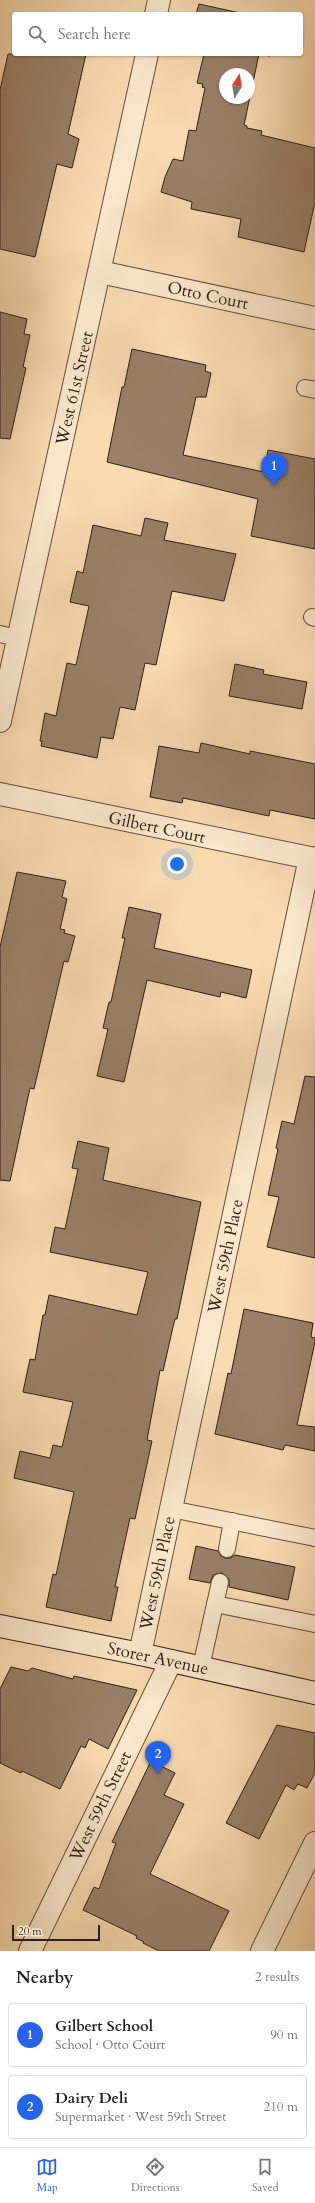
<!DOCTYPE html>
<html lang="en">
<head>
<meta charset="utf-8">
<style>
	:root { --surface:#fff; --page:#f2f2f2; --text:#222; --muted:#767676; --line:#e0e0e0; --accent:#2563eb }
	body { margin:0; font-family:Cardo,serif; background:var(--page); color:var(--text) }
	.compass { position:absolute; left:219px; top:68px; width:36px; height:36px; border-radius:50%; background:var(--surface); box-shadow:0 1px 3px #0004; rotate:12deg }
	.scale { position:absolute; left:12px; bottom:10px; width:88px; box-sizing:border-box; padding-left:4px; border:2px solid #301d16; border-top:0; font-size:11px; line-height:14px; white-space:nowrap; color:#301d16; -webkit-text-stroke:3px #fbe8cc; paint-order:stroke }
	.you { position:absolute; left:177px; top:864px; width:14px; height:14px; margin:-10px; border:3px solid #fff; border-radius:50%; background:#1a73e8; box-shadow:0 0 0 6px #1a73e833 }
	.badge { display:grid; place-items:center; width:26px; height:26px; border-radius:50%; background:var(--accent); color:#fff; font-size:13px; font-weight:700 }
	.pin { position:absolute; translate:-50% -33px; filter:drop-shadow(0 1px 2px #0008) }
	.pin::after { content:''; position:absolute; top:21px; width:14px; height:12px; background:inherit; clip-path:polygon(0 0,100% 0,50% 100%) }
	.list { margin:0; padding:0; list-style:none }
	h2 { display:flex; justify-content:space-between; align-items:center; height:52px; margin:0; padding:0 16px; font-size:17px }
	h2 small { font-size:13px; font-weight:400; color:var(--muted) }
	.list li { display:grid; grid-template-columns:26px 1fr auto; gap:12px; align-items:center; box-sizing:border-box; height:64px; margin:0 8px 8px; padding:0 8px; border:1px solid var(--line); border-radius:4px }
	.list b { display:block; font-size:15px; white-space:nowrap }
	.list p { margin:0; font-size:13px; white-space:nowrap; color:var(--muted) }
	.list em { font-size:13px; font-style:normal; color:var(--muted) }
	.icon { flex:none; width:22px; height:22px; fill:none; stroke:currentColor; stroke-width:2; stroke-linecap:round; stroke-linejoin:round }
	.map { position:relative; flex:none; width:315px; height:1951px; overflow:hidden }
	.search { position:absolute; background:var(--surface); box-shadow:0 1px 3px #0004; left:12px; right:12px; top:12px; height:44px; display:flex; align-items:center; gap:10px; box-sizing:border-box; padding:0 14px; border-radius:4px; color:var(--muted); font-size:15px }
	.sheet { height:196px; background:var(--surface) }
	nav { display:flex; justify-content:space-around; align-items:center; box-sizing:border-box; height:56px; border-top:1px solid var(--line); background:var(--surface); font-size:11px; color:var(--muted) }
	nav a { display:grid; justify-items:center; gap:2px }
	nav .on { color:var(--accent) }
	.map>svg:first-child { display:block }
	.building { fill:#998067; stroke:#301d16; fill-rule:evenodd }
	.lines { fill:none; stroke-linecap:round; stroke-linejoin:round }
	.lane-casing { stroke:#624c3d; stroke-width:18 }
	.street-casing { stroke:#624c3d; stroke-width:24 }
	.secondary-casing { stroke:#301d16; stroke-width:24 }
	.lane { stroke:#fbe8cc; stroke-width:16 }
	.street { stroke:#fbe8cc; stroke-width:22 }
	.secondary { stroke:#fbe8cc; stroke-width:22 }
	.labels { text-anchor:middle; stroke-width:3; stroke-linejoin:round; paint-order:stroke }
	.street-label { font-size:17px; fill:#301d16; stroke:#fbe8cc }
</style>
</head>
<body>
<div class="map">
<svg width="315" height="1951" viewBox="0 0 315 1951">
	<rect width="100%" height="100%" fill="#f9dbb1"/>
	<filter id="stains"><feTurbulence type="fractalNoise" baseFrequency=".005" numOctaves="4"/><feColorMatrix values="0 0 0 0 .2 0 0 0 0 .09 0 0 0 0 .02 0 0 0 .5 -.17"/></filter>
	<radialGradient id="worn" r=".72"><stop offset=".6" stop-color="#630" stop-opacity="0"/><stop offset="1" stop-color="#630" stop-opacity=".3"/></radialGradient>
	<g class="building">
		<path d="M199 4 245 14H196Z"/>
		<path d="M8 54H86L68 134 79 139 72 168 57 164 35 257 0 249V90Z"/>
		<path d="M204 54H271L270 56 259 54 244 125 247 126V128L262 131 261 135 315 148V202L304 252 238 237 241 219 191 209 192 202 161 192 165 177 173 159 183 161 189 130 196 131 205 88 202 87 203 84 197 83ZM225 74H249V98H225Z"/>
		<path d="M0 312 27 319 24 334 30 335 23 367 26 368 10 439 0 438Z"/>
		<path d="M132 349 206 365 205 371 211 373 206 397H196L183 455 264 472 268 450 315 459V549L251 536 258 499 107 462 122 387H124Z"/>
		<path d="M145 518 168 523 164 540 236 554 224 601 172 591 156 665 145 663 135 710 120 707 113 739 101 737 97 758 41 746 42 741H40L45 713 56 716 67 663 76 665 89 606 70 602 77 571 83 573 93 525 141 536Z"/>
		<path d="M235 664 264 670 263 674 307 682 302 709 229 696Z"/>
		<path d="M201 743 250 754V751L315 764V819L270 810 269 816 183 798 182 803 150 797 159 746 199 753Z"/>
		<path d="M17 872 66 881 62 897 67 899 60 929 65 930 64 933 75 936 68 962 64 961 34 1089 30 1088 10 1181 0 1180V947Z"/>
		<path d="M129 907 161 914 154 948 252 970 246 998 221 992 220 997 147 980 124 1082 97 1076 108 1029 103 1028 109 1002H111L125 938H122Z"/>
		<path d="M305 1076 315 1077V1258L267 1247 279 1197 268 1195 278 1149 276 1148 282 1121 294 1124Z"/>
		<path d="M78 1141 109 1148 103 1180 201 1202 177 1319H175L173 1327 163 1371 160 1370 147 1440 152 1441 135 1519 130 1518 115 1587H118L111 1621 46 1607 53 1574 56 1575 74 1492 14 1478 20 1451 50 1458 53 1445 62 1447 73 1402 23 1392 30 1359 35 1360 43 1315H45L49 1295 137 1315 148 1272 50 1252 55 1227 65 1229 78 1169 72 1168Z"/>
		<path d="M244 1309 313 1323 311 1337 315 1338V1342L297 1425 315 1427V1451L285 1445 283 1450 215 1434 228 1373 231 1374Z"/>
		<path d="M196 1546 218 1551 221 1556 225 1558H231L235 1555 295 1567 288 1600 229 1587V1579L222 1573 213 1575 210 1583 189 1579Z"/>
		<path d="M11 1667 28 1671 32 1668 73 1679 74 1676 137 1690 108 1749 89 1739 85 1748 81 1746 60 1789 22 1771 21 1773 0 1763V1689Z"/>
		<path d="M277 1725 315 1733V1773L307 1788 298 1784 294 1790 286 1785 259 1839 226 1823Z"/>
		<path d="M151 1761 175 1773 164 1795 184 1804 150 1874 229 1911 209 1951H159L143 1943 144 1942 136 1938 137 1936 83 1910 94 1887 99 1889 116 1843 112 1842Z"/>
	</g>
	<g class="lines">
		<defs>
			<g id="lane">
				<path d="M305 388 315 390"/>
				<path d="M312 617 315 618"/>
				<path d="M0 634 18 638"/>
				<path d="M171 1509 315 1538"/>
				<path d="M227 1549 232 1521"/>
				<path d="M215 1604 315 1624"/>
				<path d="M201 1667 220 1582"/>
			</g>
			<g id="street">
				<path d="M156 14 159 0"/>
				<path d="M100 272 315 318"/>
				<path d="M0 721 147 54"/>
				<path d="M0 794 315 859"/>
				<path d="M140 1654 310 858"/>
				<path d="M30 1951 171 1661"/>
				<path d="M262 1951 315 1843"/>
			</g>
			<path id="secondary" d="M0 1626 140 1654 315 1693"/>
		</defs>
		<use href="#lane" class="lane-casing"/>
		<use href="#street" class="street-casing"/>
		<use href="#secondary" class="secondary-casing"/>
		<use href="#lane" class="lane"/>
		<use href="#street" class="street"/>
		<use href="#secondary" class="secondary"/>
	</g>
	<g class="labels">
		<g class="street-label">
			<text transform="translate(208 295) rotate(12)" y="6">Otto Court</text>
			<text transform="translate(74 388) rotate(-77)" y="6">West 61st Street</text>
			<text transform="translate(157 827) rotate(12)" y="6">Gilbert Court</text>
			<text transform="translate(225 1256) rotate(-78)" y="6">West 59th Place</text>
			<text transform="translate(157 1573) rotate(-78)" y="6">West 59th Place</text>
			<text transform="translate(158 1658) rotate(12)" y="6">Storer Avenue</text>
			<text transform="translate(100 1806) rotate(-64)" y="6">West 59th Street</text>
		</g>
	</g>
	<rect width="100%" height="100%" filter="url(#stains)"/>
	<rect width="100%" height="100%" fill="url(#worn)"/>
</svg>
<svg class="compass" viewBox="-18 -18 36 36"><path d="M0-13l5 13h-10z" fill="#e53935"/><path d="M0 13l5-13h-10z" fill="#767676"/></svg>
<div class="scale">20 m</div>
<div class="you"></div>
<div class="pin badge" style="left:274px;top:486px">1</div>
<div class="pin badge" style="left:158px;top:1774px">2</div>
<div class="search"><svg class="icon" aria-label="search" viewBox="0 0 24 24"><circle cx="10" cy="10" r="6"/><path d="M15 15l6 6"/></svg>Search here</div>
</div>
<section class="sheet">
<h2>Nearby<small>2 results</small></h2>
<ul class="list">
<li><span class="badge">1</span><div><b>Gilbert School</b><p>School · Otto Court</p></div><em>90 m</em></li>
<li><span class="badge">2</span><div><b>Dairy Deli</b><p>Supermarket · West 59th Street</p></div><em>210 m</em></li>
</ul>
</section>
<nav>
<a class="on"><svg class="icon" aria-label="map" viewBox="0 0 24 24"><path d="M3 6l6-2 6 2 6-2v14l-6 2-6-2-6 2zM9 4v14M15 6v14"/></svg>Map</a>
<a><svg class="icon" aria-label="directions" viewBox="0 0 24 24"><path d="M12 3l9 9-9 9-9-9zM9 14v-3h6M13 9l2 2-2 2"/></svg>Directions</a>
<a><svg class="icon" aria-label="saved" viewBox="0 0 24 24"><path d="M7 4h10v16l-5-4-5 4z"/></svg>Saved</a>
</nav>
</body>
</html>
